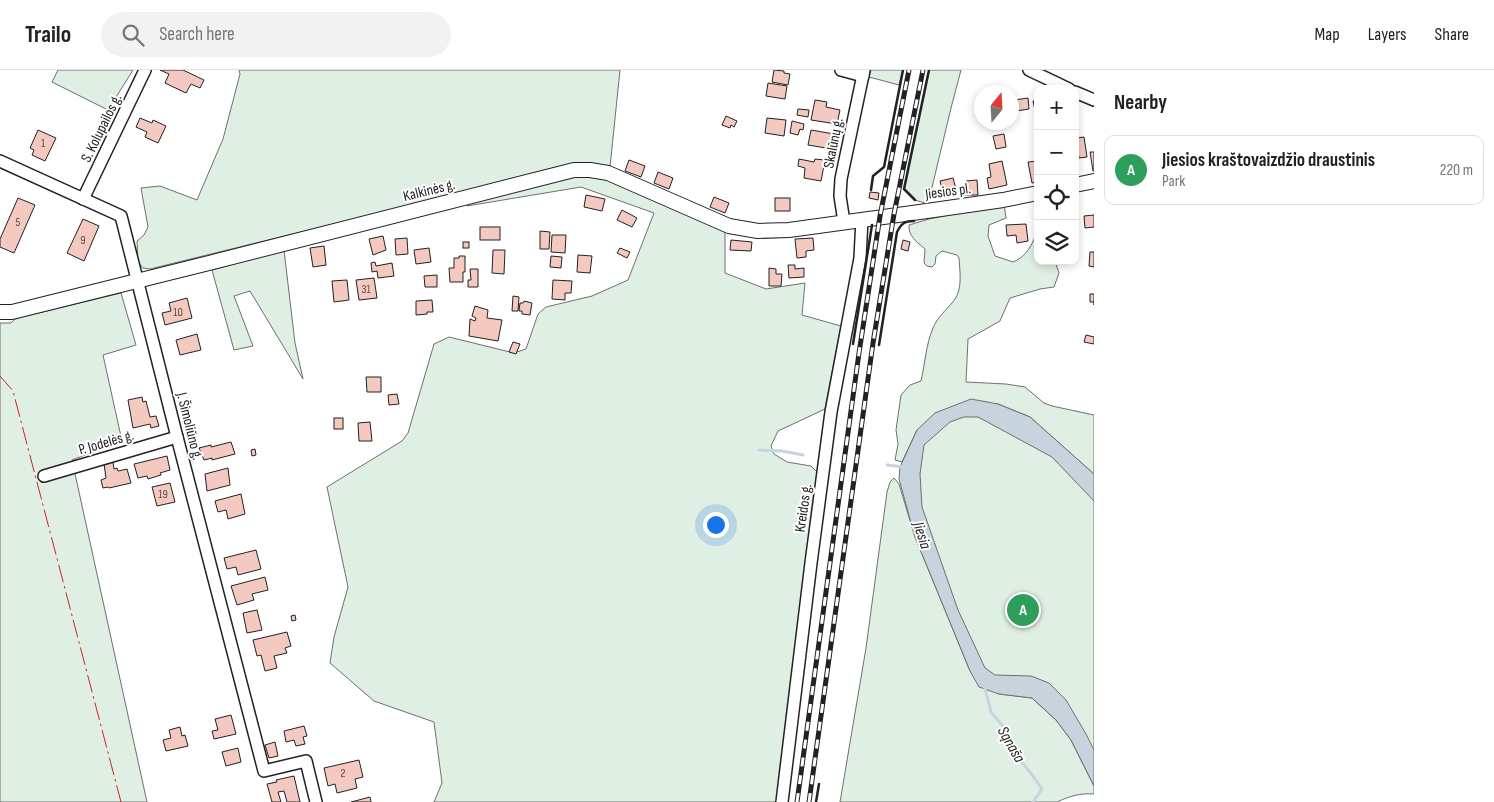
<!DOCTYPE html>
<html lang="en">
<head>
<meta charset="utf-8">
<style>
	:root { --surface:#fff; --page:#f2f2f2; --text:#222; --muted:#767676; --line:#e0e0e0; --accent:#ea580c }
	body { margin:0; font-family:"Sofia Sans Condensed",sans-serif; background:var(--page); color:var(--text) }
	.controls { position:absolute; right:15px; top:15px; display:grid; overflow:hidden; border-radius:10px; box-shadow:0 2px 8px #0003 }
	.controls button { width:45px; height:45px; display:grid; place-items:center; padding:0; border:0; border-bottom:1px solid var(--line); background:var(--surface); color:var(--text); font:25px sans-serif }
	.compass { position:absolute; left:974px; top:15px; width:45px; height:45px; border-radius:50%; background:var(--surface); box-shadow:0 2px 8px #0003; rotate:18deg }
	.you { position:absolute; left:715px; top:454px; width:18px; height:18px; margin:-12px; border:4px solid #fff; border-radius:50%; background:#1a73e8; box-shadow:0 0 0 8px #1a73e833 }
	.badge { display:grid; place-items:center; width:32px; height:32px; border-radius:50%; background:var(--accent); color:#fff; font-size:16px; font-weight:700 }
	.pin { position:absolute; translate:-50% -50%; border:2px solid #fff; box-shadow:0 1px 5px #0006 }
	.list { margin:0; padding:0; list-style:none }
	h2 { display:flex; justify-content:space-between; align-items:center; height:65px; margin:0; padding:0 20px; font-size:21px }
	h2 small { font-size:16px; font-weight:400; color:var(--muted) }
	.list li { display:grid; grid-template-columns:32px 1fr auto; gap:15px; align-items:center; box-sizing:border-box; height:70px; margin:0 10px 10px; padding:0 10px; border:1px solid var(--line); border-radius:10px }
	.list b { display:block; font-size:19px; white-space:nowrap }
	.list p { margin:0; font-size:16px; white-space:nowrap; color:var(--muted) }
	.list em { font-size:16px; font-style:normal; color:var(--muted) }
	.icon { flex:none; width:28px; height:28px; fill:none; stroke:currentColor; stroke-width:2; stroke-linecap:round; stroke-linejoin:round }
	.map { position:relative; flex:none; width:1094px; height:732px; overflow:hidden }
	header { display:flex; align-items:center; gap:30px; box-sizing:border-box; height:70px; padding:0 25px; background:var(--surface); border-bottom:1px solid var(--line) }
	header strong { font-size:24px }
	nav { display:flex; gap:28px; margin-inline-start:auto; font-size:18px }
	.search { width:350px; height:45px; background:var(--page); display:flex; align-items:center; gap:12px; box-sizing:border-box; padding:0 18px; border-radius:28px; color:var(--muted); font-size:19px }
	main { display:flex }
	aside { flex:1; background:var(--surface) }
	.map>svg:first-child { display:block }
	.green { fill:#e0efe3; stroke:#6f6f6f }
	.water { fill:#c7d3dd; stroke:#6f6f6f }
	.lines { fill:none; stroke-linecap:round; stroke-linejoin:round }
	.stream { stroke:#c7d3dd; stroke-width:3 }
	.building { fill:#f3c9c0; stroke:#222 }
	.minor-casing { stroke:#222; stroke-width:14 }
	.major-casing { stroke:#222; stroke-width:16 }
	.minor { stroke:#fff; stroke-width:11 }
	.major { stroke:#fff; stroke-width:14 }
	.rail-casing { stroke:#222; stroke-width:5 }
	.rail { stroke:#fff; stroke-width:3; stroke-dasharray:9; stroke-linecap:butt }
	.wall { stroke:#222; stroke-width:2.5 }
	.power { stroke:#c62828; stroke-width:1; stroke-dasharray:18 4 2.5 4; stroke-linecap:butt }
	.labels { text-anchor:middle; stroke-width:4; stroke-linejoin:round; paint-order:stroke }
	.number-label { font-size:12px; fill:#564c4a }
	.street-label { font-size:15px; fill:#222; stroke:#fff }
	.water-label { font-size:16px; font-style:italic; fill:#222; stroke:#fff }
</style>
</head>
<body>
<header>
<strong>Trailo</strong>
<div class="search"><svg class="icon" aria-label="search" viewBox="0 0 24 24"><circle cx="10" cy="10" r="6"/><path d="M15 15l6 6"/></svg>Search here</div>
<nav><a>Map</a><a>Layers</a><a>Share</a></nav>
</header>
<main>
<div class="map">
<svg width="1094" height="732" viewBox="0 0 1094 732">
	<rect width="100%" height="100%" fill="#fff"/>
	<g class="green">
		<path d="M58 0H133L108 40 52 12Z"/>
		<path d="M239 0H620L610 97 516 109 150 199 143 198 138 192 137 171 144 165 148 157 141 118 160 116 197 130 223 69 240 4Z"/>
		<path d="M871 0H903L899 15 869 7Z"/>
		<path d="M929 0H961L951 38 928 134 915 130 904 119Z"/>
		<path d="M585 105 604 106 725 160V203L766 219 805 213 802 245 841 256 825 339 778 361 771 376 774 384 787 392 811 396 817 402 796 590 777 732H434L442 713 434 652 374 631 330 593 334 567 348 517 327 417 402 371 408 363 434 274 449 267 514 283 526 279 538 244 546 237 592 226 628 210 654 143 581 117 467 136 472 129Z"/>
		<path d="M1004 134 1006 148 989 155 988 166 995 186 1013 192C1028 186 1031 175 1038 161V191H1055L1059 203 1054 217 1040 219 1010 228 1000 251 968 269 966 312 1006 314 1025 317 1044 333 1052 336 1094 345V404L1030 347 998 334 917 360 902 392 895 390 898 374 896 360 901 325 910 315 921 311C925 294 926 274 933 258 937 248 945 241 952 233 963 221 960 204 959 188L957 185 942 181 936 186 935 194 932 197 927 196 924 193 925 179C917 172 908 166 909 155L929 149Z"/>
		<path d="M284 180 295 273 303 309 250 221 234 226 253 276 234 280 212 200Z"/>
		<path d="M121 223 136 275 103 285 122 371 72 390 147 732H0V253H11L15 249 22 247Z"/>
		<path d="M965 339 1019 352 1094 422V702L1041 626 983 612 937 508 909 397 921 371Z"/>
		<path d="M894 408 899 414 915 467 970 601 999 624 1032 628 1056 650 1071 670 1094 716V724C1080 723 1070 726 1057 732H840L866 578 887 422 890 412Z"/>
	</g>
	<path class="water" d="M971 329 998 334 1030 347 1094 404V431L1052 387 978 347H964L950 352 924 375 920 404 922 437 958 540 985 598 995 605 1031 606 1049 613 1066 630 1086 664 1094 680V716L1071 670 1056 650 1032 628 999 624 979 617 970 601 915 467 899 409 900 397 917 360 935 343Z"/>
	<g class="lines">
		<g class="stream">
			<path d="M759 380 782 381 803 385"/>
			<path d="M887 395 904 397"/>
			<path d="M984 615 991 642 1006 660 1015 684 1030 702 1042 719 1033 732"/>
		</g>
	</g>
	<g class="building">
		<path d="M160 0H183L204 10 200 18 191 14 186 23 165 13 169 4Z"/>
		<path d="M774 0 784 1V3L790 4 788 15 772 12Z"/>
		<path d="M768 13 787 16 785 29 766 26Z"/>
		<path d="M1028 28 1029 39 1016 41 1014 30Z"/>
		<path d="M815 30 827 32 826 37 840 40 837 54 811 50Z"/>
		<path d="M1038 30V44L1036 45 1033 31Z"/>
		<path d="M798 39 809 40 808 47 797 45Z"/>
		<path d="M726 46 737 51 734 57 731 55 730 58 722 55Z"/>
		<path d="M140 48 152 53 153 50 166 56 158 73 145 67 147 62 136 57Z"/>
		<path d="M767 48 786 50 784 66 765 63Z"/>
		<path d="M792 51 804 54 803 60 800 59 798 65 790 63Z"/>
		<path d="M38 60 56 68 45 91 32 85 34 80 30 78Z"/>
		<path d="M811 60 834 64 832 79 808 75Z"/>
		<path d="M1004 64 1006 77 996 79 993 66Z"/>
		<path d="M1084 67 1087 87 1079 88 1078 80 1075 81V76L1078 75 1077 68Z"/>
		<path d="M1090 82H1094V101H1093Z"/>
		<path d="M799 89 814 92 815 89 825 90 821 111 804 108 805 98 798 96Z"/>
		<path d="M629 90 645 96 641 107 625 101Z"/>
		<path d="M1002 91 1007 115 989 119 987 108 991 107 989 94Z"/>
		<path d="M1038 91V112L1032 113 1028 92Z"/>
		<path d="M658 102 673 108 669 119 654 113Z"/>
		<path d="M953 108 957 123 944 126 940 111Z"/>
		<path d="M977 110 978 125H962V119H966V111Z"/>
		<path d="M870 122 879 123 878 130 869 128Z"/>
		<path d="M586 125 605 129 602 141 584 137Z"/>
		<path d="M714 127 729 133 725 143 710 137Z"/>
		<path d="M18 128 35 135 14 183 0 177V169Z"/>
		<rect x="775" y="128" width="15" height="13"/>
		<path d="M622 140 637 148 632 157 617 150Z"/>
		<path d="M1094 145V157L1085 158 1084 146Z"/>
		<path d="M83 149 99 156 84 191 67 183Z"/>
		<path d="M1026 154 1028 171 1017 173 1016 165 1007 166 1006 155Z"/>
		<rect x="480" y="157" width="20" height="13"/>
		<path d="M540 161 550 162 549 179H540Z"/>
		<path d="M552 165H566L565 183 551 182Z"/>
		<path d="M383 166 386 180 373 185 369 169Z"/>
		<path d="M407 168 408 184 396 185 395 169Z"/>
		<path d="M813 168 814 180 806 181V187L797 188 795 169Z"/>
		<path d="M731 170 752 172 751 181 730 180Z"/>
		<path d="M903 170 910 172 908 181 901 179Z"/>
		<rect x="463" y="172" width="6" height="6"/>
		<path d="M1075 175H1078L1077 189H1075Z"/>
		<path d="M324 176 326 195 313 197 310 178Z"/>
		<path d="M429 178 431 192 416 194 414 180Z"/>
		<path d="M620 178 630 182 627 188 617 183Z"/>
		<path d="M493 180H505L504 204 492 203Z"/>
		<path d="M1090 182H1094V197L1089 196Z"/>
		<path d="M578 185 592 186 590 203 577 202Z"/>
		<path d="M459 186H465V202H463V212H450L449 198H454V188H459Z"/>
		<path d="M551 186 562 187 561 198 550 197Z"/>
		<path d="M375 192 376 196 392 193 394 206 378 208 377 201 372 202 371 193Z"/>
		<path d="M788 195H795V199L804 198V207L789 208Z"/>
		<path d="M769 198 776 199V204H782L781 216H769Z"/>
		<path d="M470 199H478V217H468V210H471Z"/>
		<path d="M437 205V217H425L424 206Z"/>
		<path d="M374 208 377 228 359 230 356 210Z"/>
		<path d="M347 210 349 230 334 232 332 211Z"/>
		<path d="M553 210 572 211 571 223H565V230L552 229Z"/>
		<path d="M1090 224H1094V235V232H1090Z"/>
		<path d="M513 226 519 227 518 241H512Z"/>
		<path d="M187 228 192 248 165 255 162 243 171 241 169 233Z"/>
		<path d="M432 230 433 242H427V244L416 245V231Z"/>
		<path d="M524 231 532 233 530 245 522 244V241H519L520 233H523Z"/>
		<path d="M475 236 488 240 487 248 502 250 498 271 469 266 470 249 475 251 476 248 472 246Z"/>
		<path d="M197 264 201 280 180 285 176 270Z"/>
		<path d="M1086 265 1094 267V274L1084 272Z"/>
		<path d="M513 272 520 274 516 284 509 282Z"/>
		<path d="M366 307H381V322H367Z"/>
		<path d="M397 324 399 334 389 335 388 325Z"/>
		<path d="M142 327 143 332 146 331 150 347 156 346 159 356 151 358 150 354 133 358 128 330Z"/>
		<rect x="334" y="348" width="9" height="11"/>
		<path d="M370 352 372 371H359L358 353Z"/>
		<path d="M231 372 235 384 212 390V388L204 390 199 378 211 375V377Z"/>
		<path d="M255 379 256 385 252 386 251 380Z"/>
		<path d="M167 386 170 400 160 403 161 405 148 409 147 406 138 408 134 394Z"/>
		<path d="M113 392 114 399 117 398 118 401 127 399 131 413 109 418 108 417 103 418 101 410 106 408 104 394Z"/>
		<path d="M228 398 230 415 207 421 205 404Z"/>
		<path d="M170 413 175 432 157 436 152 417Z"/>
		<path d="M241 424 245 444 228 449 226 440 218 442 215 431Z"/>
		<path d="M256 480 261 499 238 505 236 497 227 499 224 488Z"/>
		<path d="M265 507 268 520 252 524 254 530 237 535 231 516Z"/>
		<path d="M257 540 262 560 247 563 243 543Z"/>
		<path d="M295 545 296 550 292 551 291 546Z"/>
		<path d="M287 562 291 576 285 578 287 583 274 586 277 598 265 601 261 585 257 586 253 570Z"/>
		<path d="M231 645 236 664 214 669 212 661 218 660 215 649Z"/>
		<path d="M304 656 307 666 303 667 305 674 296 676 294 670 286 672 284 661Z"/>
		<path d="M180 657 182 666 185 665 188 676 166 681 163 670 171 668 169 660Z"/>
		<path d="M275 672 278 686 269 688 265 675Z"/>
		<path d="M238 678 241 692 226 696 222 682Z"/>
		<path d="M359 690 363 707 355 709 357 718 337 723 335 714 328 716 324 698Z"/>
		<path d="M294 706 300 732H287L284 721 278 722 281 732H272L267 714 277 712 276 710Z"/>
		<path d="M370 727 371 732H351Z"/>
	</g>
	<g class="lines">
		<defs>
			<g id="minor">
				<path d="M841 0 863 6"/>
				<path d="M1029 0 1069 19"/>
				<path d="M1075 22 1094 30"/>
				<path d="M0 91 121 146 177 367 264 701 306 691 316 732"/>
				<path d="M83 129 145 0"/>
				<path d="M844 152 840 126 841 109 864 0"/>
				<path d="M44 406 177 367"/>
				<path d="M782 732 811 493 831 342 860 188 862 149"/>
			</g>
			<g id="major">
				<path d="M1075 115 1094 111"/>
				<path d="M0 242H12L209 193 574 100H590L608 103 729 156 758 161 789 160 927 141 1003 130 1038 123"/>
			</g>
		</defs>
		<use href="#minor" class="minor-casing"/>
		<use href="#major" class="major-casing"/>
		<use href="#minor" class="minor"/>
		<use href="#major" class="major"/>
		<defs>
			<g id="rail">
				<path d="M797 732 859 283 880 146 909 0"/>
				<path d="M809 732 873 273 894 144 923 0"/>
			</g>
		</defs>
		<use href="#rail" class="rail-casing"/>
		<use href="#rail" class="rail"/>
		<g class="wall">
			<path d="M871 120 873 106 884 97 903 0"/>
			<path d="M915 130 904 119 929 0"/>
			<path d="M853 274 872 155"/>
			<path d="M879 275 897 162C901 154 904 151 914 151"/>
			<path d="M816 732 819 714"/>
		</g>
		<path class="power" d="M0 306 13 321 121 732"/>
	</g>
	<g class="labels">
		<g class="number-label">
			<text x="43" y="77">1</text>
			<text x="18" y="156">5</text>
			<text x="83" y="174">9</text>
			<text x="366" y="223">31</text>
			<text x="178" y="246">10</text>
			<text x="163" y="428">19</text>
			<text x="343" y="707">2</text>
		</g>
		<g class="street-label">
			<text transform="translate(101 58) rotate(-64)" y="5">S. Kolupailos g.</text>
			<text transform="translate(833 73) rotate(-79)" y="5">Skalūnų g.</text>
			<text transform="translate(429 120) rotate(-14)" y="5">Kalkinės g.</text>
			<text transform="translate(948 121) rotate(-8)" y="5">Jiesios pl.</text>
			<text transform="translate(190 356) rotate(76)" y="5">J. Šimoliūno g.</text>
			<text transform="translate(106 372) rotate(-16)" y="5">P. Jodelės g.</text>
			<text transform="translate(803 438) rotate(-82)" y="5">Kreidos g.</text>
		</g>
		<g class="water-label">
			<text transform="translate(923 465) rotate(72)" y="6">Jiesia</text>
			<text transform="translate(1012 674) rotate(60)" y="6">Sąnaša</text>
		</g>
	</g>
</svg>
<div class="controls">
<button>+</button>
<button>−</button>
<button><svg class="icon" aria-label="locate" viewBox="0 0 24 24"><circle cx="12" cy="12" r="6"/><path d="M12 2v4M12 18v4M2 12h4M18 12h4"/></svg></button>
<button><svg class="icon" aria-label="layers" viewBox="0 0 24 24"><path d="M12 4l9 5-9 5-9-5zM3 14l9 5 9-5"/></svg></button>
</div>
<svg class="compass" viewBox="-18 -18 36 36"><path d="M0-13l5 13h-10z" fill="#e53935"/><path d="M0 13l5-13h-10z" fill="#767676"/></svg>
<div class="you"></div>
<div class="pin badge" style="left:1023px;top:540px;background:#2e9e5b">A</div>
</div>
<aside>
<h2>Nearby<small></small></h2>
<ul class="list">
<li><span class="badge" style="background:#2e9e5b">A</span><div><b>Jiesios kraštovaizdžio draustinis</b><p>Park</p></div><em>220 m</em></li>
</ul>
</aside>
</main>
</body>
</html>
